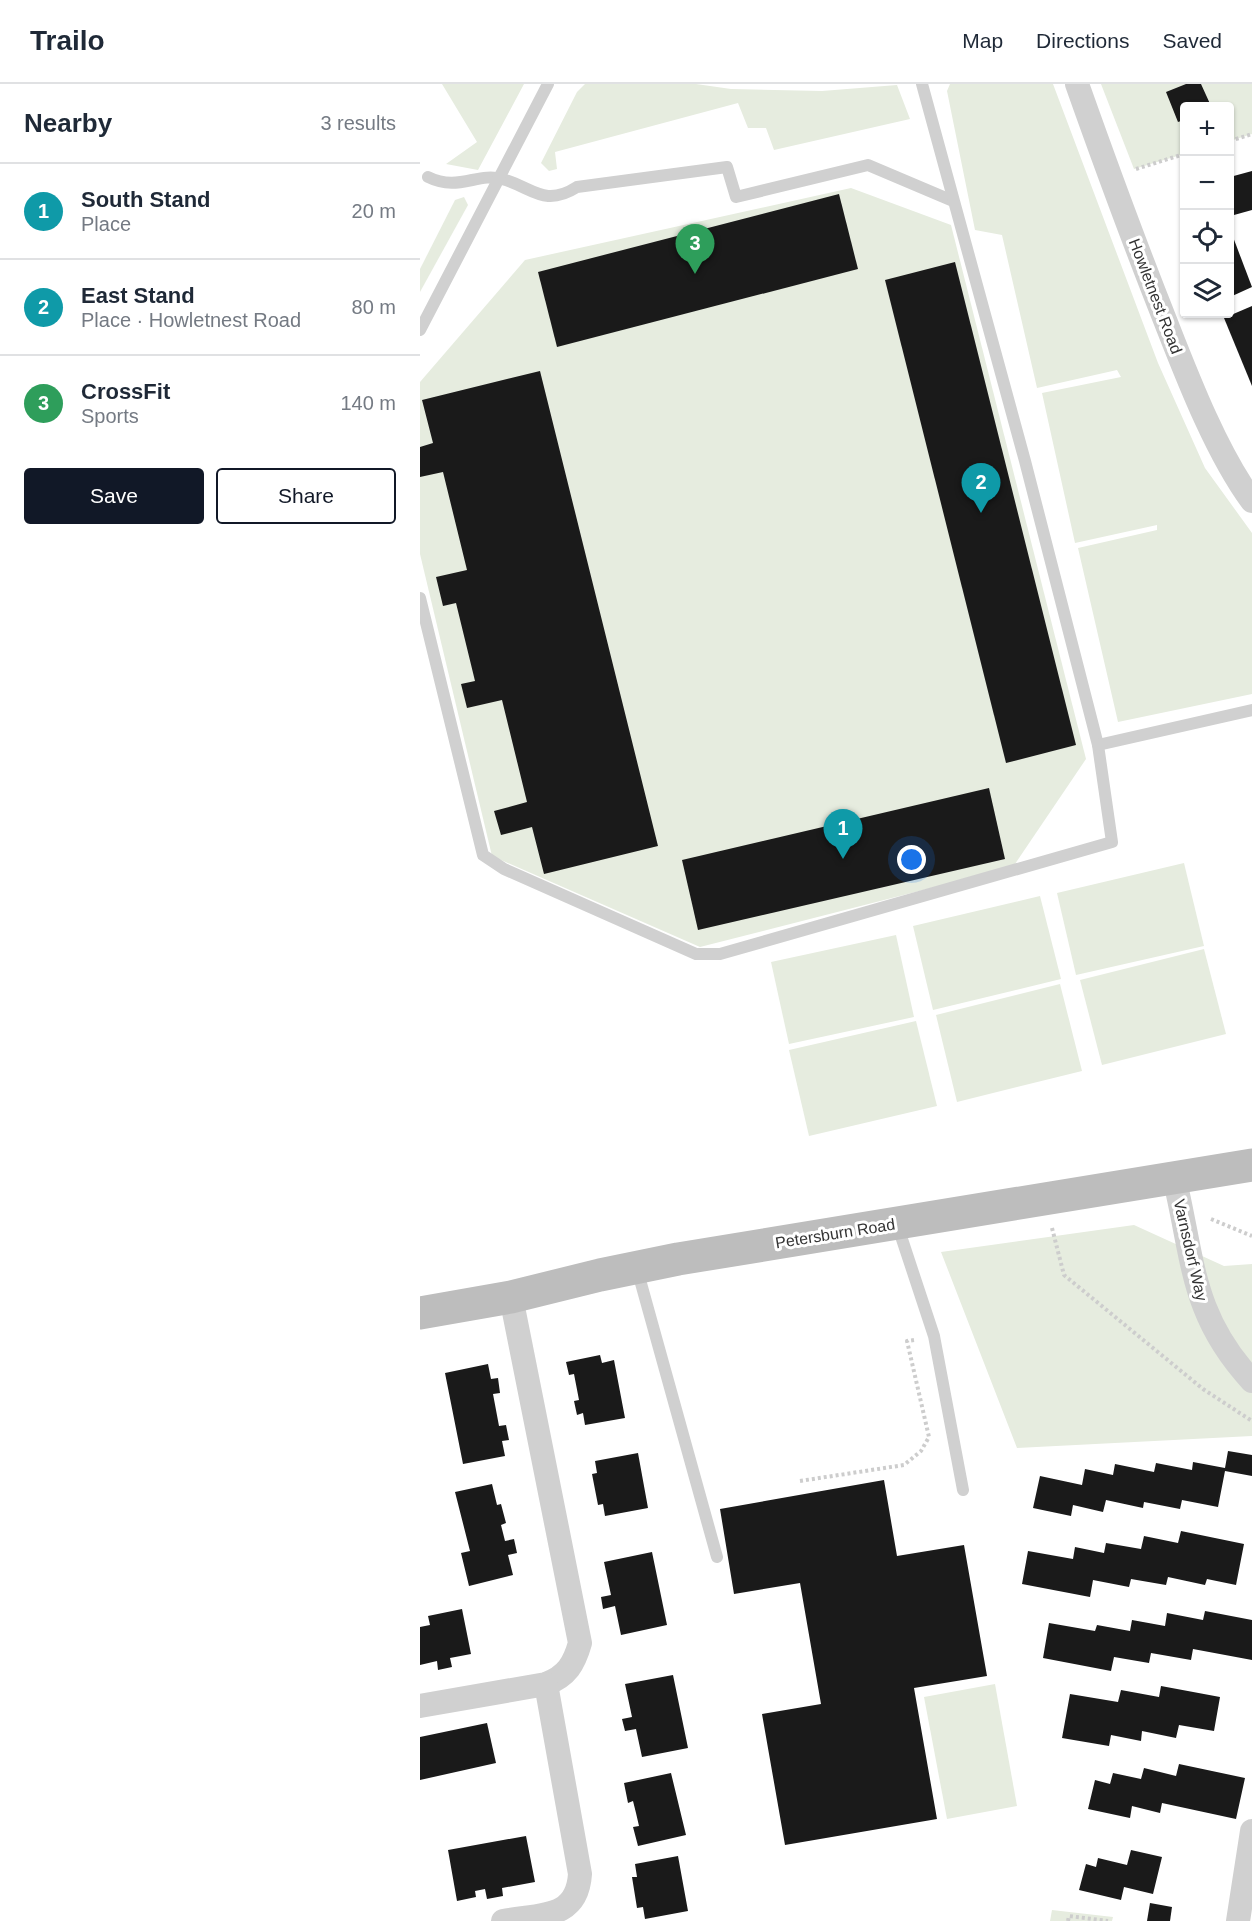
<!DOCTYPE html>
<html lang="en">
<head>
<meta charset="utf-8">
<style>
	:root { --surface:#fff; --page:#f6f6f7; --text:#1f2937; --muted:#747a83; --line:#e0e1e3; --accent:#111827 }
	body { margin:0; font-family:Arial,sans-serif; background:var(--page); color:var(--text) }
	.controls { position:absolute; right:18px; top:18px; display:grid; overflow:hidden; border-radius:6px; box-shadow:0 2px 4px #0004 }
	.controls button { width:54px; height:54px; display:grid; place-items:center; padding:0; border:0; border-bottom:2px solid var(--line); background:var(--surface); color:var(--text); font:30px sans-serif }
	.you { position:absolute; left:492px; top:776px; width:21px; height:21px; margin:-15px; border:4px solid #fff; border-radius:50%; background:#1a73e8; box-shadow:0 0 0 9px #1a73e833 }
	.badge { display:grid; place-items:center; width:39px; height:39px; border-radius:50%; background:var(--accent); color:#fff; font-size:20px; font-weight:700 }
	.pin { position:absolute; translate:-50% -50px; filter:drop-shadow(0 2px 3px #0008) }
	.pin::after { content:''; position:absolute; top:32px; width:21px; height:18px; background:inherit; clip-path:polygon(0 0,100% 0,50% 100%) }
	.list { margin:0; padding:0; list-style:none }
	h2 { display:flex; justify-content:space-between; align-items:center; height:78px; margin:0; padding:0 24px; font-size:26px }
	h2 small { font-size:20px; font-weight:400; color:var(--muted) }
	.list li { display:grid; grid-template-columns:39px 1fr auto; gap:18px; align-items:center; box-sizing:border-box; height:96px; padding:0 24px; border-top:2px solid var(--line) }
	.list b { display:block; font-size:22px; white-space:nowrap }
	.list p { margin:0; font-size:20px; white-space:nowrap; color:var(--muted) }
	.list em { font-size:20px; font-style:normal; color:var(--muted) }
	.actions { display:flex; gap:12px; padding:18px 24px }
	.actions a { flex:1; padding:14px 0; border:2px solid var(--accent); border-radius:6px; text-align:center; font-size:21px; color:var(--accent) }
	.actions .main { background:var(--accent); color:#fff }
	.icon { flex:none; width:33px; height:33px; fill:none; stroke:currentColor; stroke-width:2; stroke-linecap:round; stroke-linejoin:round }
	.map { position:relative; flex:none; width:832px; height:1837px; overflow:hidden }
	header { display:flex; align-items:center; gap:36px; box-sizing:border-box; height:84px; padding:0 30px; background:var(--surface); border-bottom:2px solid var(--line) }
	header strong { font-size:28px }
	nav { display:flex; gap:33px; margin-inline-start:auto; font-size:21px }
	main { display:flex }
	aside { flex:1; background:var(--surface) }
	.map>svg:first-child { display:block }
	.green { fill:#e6ecdf }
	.building { fill:#1a1a1a }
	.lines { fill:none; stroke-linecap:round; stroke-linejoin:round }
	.path { stroke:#cdcdcd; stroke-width:4; stroke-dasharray:3 3; stroke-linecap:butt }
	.service { stroke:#d0d0d0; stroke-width:12 }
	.minor { stroke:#d0d0d0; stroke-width:24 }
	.secondary { stroke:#bdbdbd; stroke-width:33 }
	.labels { text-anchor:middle; stroke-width:6; stroke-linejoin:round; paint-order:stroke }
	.street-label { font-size:16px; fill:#333; stroke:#fff }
</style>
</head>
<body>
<header>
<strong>Trailo</strong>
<nav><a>Map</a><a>Directions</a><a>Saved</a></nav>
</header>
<main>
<aside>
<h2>Nearby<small>3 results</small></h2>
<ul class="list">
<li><span class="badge" style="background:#0f9aa8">1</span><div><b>South Stand</b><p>Place</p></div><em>20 m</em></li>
<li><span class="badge" style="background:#0f9aa8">2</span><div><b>East Stand</b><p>Place · Howletnest Road</p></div><em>80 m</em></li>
<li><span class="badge" style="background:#2e9e5b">3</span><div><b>CrossFit</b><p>Sports</p></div><em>140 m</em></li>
</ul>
<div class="actions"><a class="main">Save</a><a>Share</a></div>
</aside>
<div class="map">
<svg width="832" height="1837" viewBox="0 0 832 1837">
	<rect width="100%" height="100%" fill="#fff"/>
	<g class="green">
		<path d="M22 0H104L58 86 26 80 57 58Z"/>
		<path d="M165 0H276L311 5 402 7 477 1 490 35 354 66 346 44H328L318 19 135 68 137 85 129 87 121 79 157 8Z"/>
		<path d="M530 0H633L738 279 785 384 832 449V610L698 638 658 464 737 446V441L655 459 622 309 701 293 697 286 617 304 582 151 555 146 527 7Z"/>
		<path d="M681 0H832V50L810 57V22H764V70L714 85Z"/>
		<path d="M431 104 531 141 666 675 593 783 280 863 72 772 0 470V298L105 176Z"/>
		<path d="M44 113 48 121 0 208V185L35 116Z"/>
		<path d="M764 779 784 862 656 891 637 809Z"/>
		<path d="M620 812 641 895 513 926 493 842Z"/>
		<path d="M476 851 494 933 369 960 351 878Z"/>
		<path d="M784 865 806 950 682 981 660 896Z"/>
		<path d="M640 900 662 987 537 1018 516 931Z"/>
		<path d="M496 937 517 1022 389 1052 369 966Z"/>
		<path d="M714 1141 804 1182 832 1180V1352L597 1364 521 1168Z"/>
		<path d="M575 1600 597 1722 527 1735 504 1613Z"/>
		<path d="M632 1826 693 1833 692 1837H630Z"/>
	</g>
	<g class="building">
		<path d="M766 0H781L791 22H764V36L758 38 746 8Z"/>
		<path d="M832 87V126L814 131 810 114V93Z"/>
		<path d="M419 110 438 185 137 263 118 188Z"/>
		<path d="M813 153 832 203 810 213V154Z"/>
		<path d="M535 178 656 661 586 679 465 196Z"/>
		<path d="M832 222V302L804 234Z"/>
		<path d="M120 287 238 762 124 790 112 743 81 751 74 727 107 718 82 616 47 624 41 600 55 597 36 519 23 522 16 493 47 486 23 388 0 393V363L13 359 2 316Z"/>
		<path d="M569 704 585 775 278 846 262 776Z"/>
		<path d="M180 1271 182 1279 194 1276 205 1334 165 1341 163 1329 157 1331 154 1317 159 1316 154 1290 149 1291 146 1278Z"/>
		<path d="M68 1280 71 1295 78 1294 80 1309 73 1310 79 1342 86 1341 89 1356 82 1357 85 1372 43 1380 25 1289Z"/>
		<path d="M808 1367 832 1371V1392L805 1387 798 1423 762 1416 760 1425 724 1418 723 1424 686 1416 683 1428 653 1421 651 1432 613 1424 620 1392 662 1401 665 1385 693 1391 695 1380 734 1388 736 1379 772 1386 773 1378 805 1384Z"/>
		<path d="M218 1369 228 1424 185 1432 183 1420 178 1421 172 1390 177 1389 175 1377Z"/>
		<path d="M464 1396 477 1472 544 1461 567 1592 494 1604 517 1735 365 1761 342 1630 401 1620 380 1499 314 1510 300 1425Z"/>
		<path d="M72 1400 77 1421 81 1420 86 1439 81 1441 85 1457 94 1455 97 1469 88 1471 93 1491 49 1502 41 1469 50 1467 35 1408Z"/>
		<path d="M761 1447 824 1460 816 1501 787 1495 785 1501 748 1493 746 1501 711 1495 709 1503 673 1496 670 1513 602 1500 608 1467 653 1475 655 1463 684 1469 686 1459 721 1465 724 1452 758 1459Z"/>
		<path d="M232 1468 247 1541 201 1551 195 1522 183 1525 181 1513 191 1511 184 1478Z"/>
		<path d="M42 1525 51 1570 30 1574 32 1583 18 1586 17 1577 0 1581V1543L10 1541 8 1532Z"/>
		<path d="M785 1527 832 1536V1576L773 1565 771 1576 731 1569 729 1579 694 1573 691 1587 623 1574 629 1539 675 1547 677 1541 710 1547 712 1536 745 1542 747 1529 783 1536Z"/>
		<path d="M253 1591 268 1664 222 1673 216 1645 205 1647 202 1635 212 1633 205 1600Z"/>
		<path d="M741 1602 800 1613 794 1647 759 1641 756 1654 722 1647 721 1657 691 1651 689 1662 642 1654 650 1610 698 1618 701 1606 739 1613Z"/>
		<path d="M67 1639 76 1679 0 1696V1653Z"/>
		<path d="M759 1680 825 1694 816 1735 742 1719 740 1729 712 1722 710 1734 668 1725 675 1696 690 1700 693 1689 721 1695 724 1684 756 1692Z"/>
		<path d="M251 1689 266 1751 218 1762 213 1743 219 1742 216 1729 213 1717 208 1719 204 1699Z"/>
		<path d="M106 1752 115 1798 82 1804 83 1812 67 1815 65 1805 55 1807 56 1813 37 1817 28 1766Z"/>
		<path d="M711 1766 742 1773 733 1810 704 1803 701 1816 659 1806 666 1780 676 1783 678 1774 707 1781Z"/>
		<path d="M258 1772 268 1827 225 1835 223 1823 217 1824 212 1793H217L215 1780Z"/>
		<path d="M730 1819 752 1823 750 1837H727Z"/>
	</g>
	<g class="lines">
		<g class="path">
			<path d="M810 57 832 50"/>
			<path d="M716 85 764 70"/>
			<path d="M791 1135 832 1152"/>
			<path d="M632 1144 644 1191 783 1305 832 1337"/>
			<path d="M380 1397 484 1381 501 1367 509 1353 487 1257 494 1256"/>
			<path d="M648 1837 649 1832 688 1837"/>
		</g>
		<g class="service">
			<path d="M8 93C38 108 58 88 82 95 112 103 124 124 157 103L307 83 316 113 448 81 533 117"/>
			<path d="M0 246 128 0"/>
			<path d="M0 514 63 771 84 785 276 870H300L692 758 678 661 605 377 502 0"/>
			<path d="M678 661 832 626"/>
			<path d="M477 1140 514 1252 543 1406"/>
			<path d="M217 1185 297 1473"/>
		</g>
		<g class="minor">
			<path d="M657 0C685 79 714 158 745 236 767 292 796 368 832 417"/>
			<path d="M754 1093C774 1175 770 1230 832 1297"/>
			<path d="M0 1622 126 1600C147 1592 154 1580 160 1559L91 1213"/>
			<path d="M83 1837C120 1830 157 1836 160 1790L126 1600"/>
			<path d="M818 1837 832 1747"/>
		</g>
		<path class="secondary" d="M0 1229 91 1213 180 1191 258 1175 832 1081"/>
	</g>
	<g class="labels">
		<g class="street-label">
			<text transform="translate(736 212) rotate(69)" y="6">Howletnest Road</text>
			<text transform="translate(415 1149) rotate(-9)" y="6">Petersburn Road</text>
			<text transform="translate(771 1166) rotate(77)" y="6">Varnsdorf Way</text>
		</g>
	</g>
</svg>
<div class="controls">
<button>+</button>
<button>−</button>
<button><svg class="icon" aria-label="locate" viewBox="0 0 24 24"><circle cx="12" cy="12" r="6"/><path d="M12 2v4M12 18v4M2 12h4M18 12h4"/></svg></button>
<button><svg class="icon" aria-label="layers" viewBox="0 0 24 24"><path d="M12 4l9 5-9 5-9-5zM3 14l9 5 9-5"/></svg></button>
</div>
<div class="you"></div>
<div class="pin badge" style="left:423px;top:775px;background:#0f9aa8">1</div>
<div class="pin badge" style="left:561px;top:429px;background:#0f9aa8">2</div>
<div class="pin badge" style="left:275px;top:190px;background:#2e9e5b">3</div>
</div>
</main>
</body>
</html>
